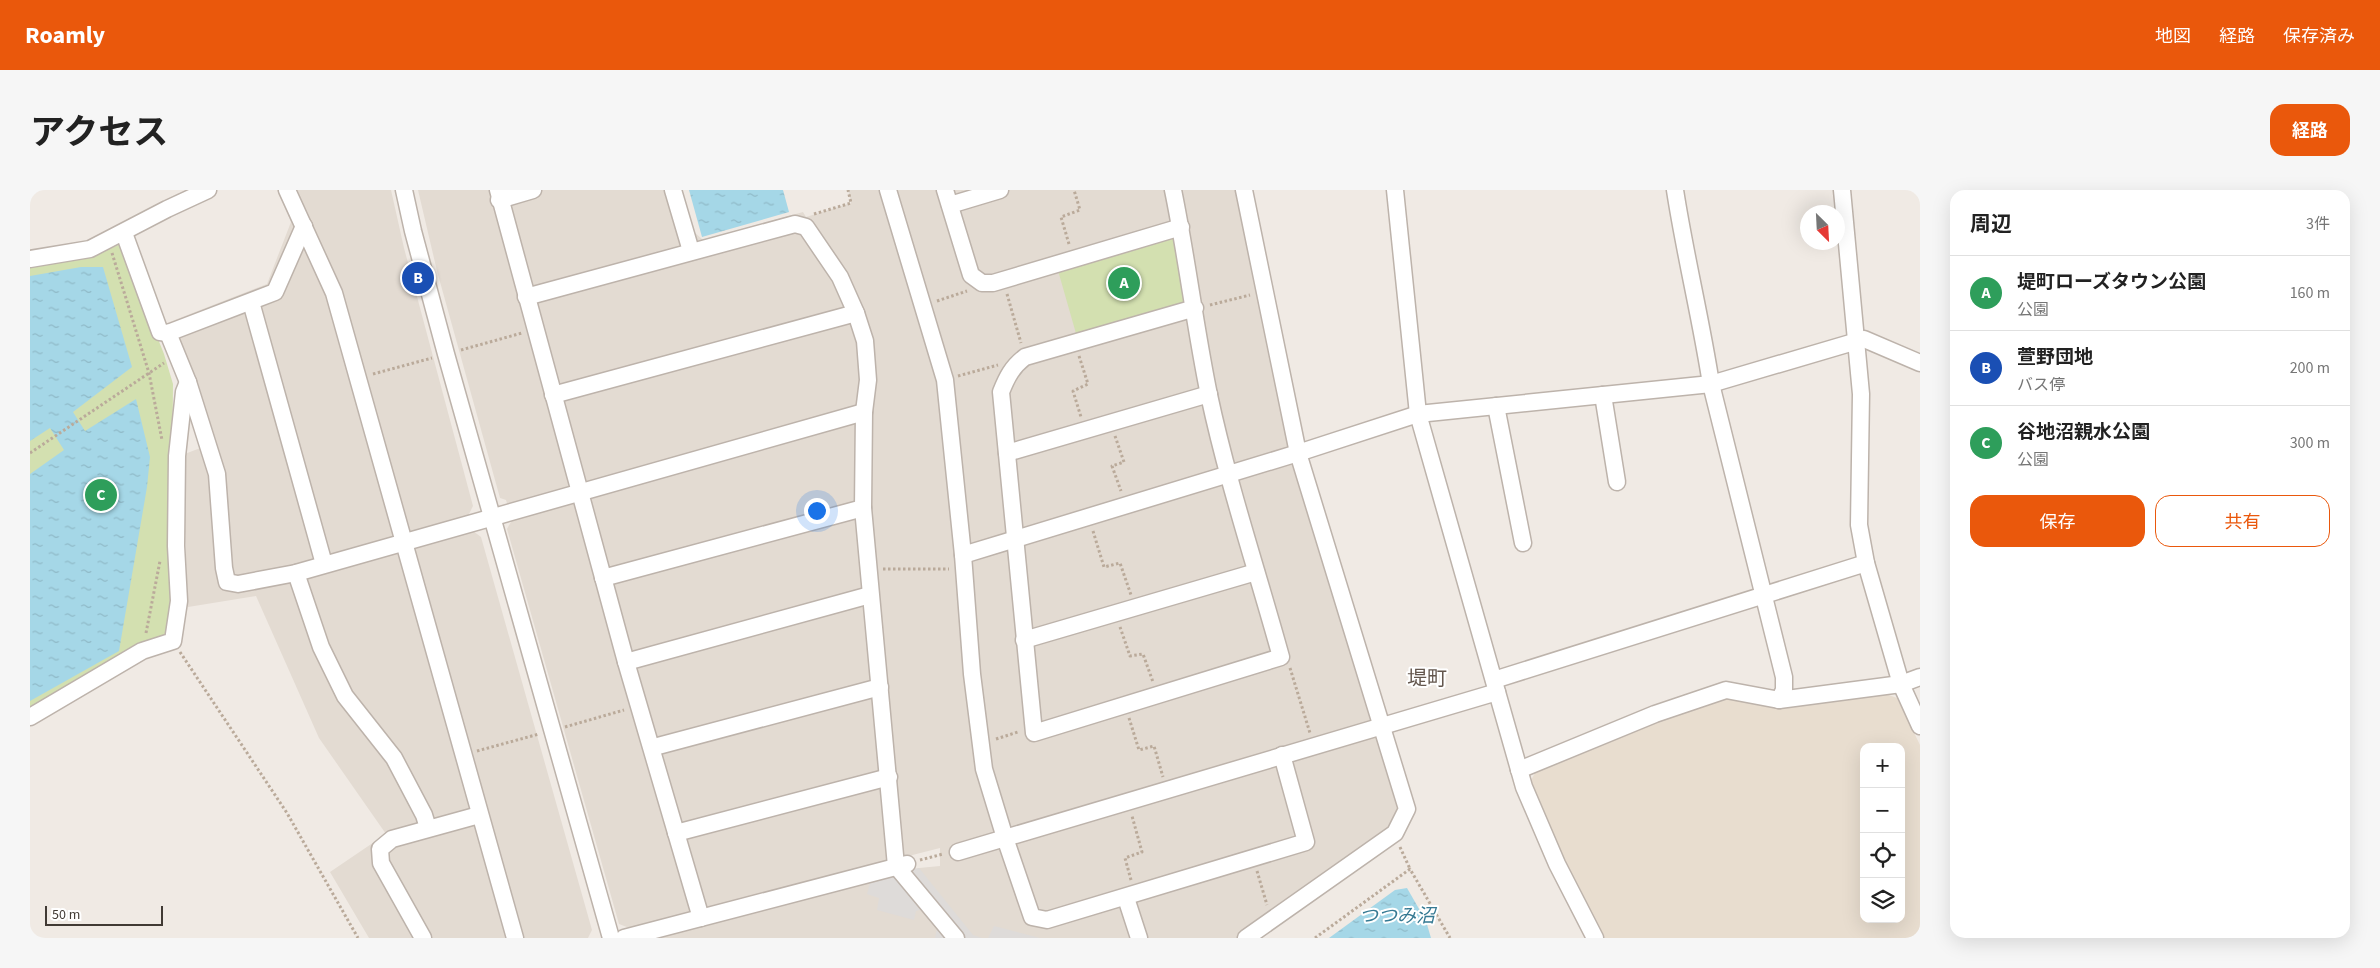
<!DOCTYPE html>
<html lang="ja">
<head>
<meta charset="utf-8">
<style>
	:root { --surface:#fff; --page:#f6f6f6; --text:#222; --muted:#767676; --line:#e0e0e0; --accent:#ea580c }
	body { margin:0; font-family:"Source Sans 3","Noto Sans JP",sans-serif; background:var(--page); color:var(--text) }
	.controls { position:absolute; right:15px; bottom:15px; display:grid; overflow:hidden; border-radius:10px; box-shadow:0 5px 20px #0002 }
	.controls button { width:45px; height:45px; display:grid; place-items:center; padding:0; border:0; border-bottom:1px solid var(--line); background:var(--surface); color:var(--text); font:25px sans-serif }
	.compass { position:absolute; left:1770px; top:15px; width:45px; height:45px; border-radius:50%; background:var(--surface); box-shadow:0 5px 20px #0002; rotate:156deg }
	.scale { position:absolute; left:15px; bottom:12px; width:118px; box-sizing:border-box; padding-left:5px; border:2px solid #413a34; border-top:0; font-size:14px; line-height:18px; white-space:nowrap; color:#413a34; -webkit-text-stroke:4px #fff; paint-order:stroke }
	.you { position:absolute; left:786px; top:320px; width:18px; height:18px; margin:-12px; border:4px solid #fff; border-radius:50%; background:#1a73e8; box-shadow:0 0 0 8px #1a73e833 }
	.badge { display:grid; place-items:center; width:32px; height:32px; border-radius:50%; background:var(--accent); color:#fff; font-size:16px; font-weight:700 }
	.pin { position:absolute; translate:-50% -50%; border:2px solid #fff; box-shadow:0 1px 5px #0006 }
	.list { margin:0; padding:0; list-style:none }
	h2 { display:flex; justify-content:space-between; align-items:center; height:65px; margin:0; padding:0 20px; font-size:21px }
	h2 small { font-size:16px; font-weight:400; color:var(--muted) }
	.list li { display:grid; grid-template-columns:32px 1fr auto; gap:15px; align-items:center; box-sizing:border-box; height:75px; padding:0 20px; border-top:1px solid var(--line) }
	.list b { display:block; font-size:19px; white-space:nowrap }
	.list p { margin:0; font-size:16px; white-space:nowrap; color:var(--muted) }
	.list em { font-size:16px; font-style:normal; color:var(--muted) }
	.actions { display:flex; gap:10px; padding:15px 20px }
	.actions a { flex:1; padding:11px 0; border:1px solid var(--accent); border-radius:15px; text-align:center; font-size:18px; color:var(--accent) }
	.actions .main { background:var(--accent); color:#fff }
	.icon { flex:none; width:28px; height:28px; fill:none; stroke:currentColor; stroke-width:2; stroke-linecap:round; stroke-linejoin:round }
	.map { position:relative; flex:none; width:1890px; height:748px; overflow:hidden; border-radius:15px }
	header { display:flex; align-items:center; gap:30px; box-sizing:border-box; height:70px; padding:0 25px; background:var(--accent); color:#fff }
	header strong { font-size:24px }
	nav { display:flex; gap:28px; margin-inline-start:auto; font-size:18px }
	.intro { display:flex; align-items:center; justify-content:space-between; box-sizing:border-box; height:120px; padding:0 30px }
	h1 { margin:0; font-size:35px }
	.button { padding:12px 22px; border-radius:15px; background:var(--accent); color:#fff; font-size:18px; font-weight:700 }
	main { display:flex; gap:30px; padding:0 30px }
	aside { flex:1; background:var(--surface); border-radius:15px; box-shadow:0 5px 20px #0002 }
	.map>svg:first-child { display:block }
	.residential { fill:#e3dbd2 }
	.education { fill:#e8ddcf; fill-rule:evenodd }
	.park { fill:#d3e0b0 }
	.parking { fill:#dedbd9 }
	.water { fill:url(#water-ripples) }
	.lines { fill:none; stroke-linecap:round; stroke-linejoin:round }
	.minor-casing { stroke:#bdb3ab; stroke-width:19 }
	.path { stroke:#baaa9a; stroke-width:3; stroke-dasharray:2.5 2.5; stroke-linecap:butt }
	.minor { stroke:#fff; stroke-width:16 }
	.labels { text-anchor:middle; stroke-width:4; stroke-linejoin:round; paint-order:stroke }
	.water-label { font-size:19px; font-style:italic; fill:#367a93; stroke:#fff }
	.quarter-label { font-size:20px; fill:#63564d; stroke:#fff }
</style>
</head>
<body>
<header>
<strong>Roamly</strong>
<nav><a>地図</a><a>経路</a><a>保存済み</a></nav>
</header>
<div class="intro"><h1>アクセス</h1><a class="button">経路</a></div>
<main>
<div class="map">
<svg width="1890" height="748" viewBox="0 0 1890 748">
	<defs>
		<pattern id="water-ripples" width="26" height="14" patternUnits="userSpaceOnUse" patternTransform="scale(1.25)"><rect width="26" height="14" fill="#a5d7e7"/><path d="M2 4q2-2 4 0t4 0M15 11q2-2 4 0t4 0" fill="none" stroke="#8fb9c7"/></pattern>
	</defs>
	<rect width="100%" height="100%" fill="#f0eae4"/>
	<g class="residential">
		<path d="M247 0H361L374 58 443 316 439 324 443 341 451 347 562 740 558 748H339L300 682 356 644 289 548 226 406 158 417 152 265 173 257 137 133 237 94 261 32Z"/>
		<path d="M388 0H651L663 41 673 50 773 22 776 27 821 13 818 0H1222L1277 271 1385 616 1374 646 1226 748H630L841 689 889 678 910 676V658L682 716 602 739 589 734 477 339 482 330 476 310 470 308 407 81Z"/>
	</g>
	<path class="education" d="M1853 503 1867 508 1890 555V748H1570L1531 671 1499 594 1506 581 1626 531 1698 508 1752 518ZM1834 557H1871V729H1834Z"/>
	<g class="park">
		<path d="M1138 45 1149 54 1159 108 1152 117 1047 147 1027 77Z"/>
		<path d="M90 54 134 164 143 194 141 412 135 446 0 522V73L84 57Z"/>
	</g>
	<g class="parking">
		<path d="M889 678 943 745 952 748H905L907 738 893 719 886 721 884 730 847 720 849 708 837 704 841 689Z"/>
		<path d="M964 736 1010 748H958Z"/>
	</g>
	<g class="water">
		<path d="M659 0H753L759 22 672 47Z"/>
		<path d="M51 77H73L102 177 43 222 55 241 106 209 120 267 117 297 89 461 0 511V284L34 260 20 238 0 251V86Z"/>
		<path d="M1377 698 1396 731 1401 748H1299L1365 700Z"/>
	</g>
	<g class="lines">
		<defs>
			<g id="minor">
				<path d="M257 0 304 103 485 748"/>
				<path d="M374 0 383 41 416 164 581 748"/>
				<path d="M468 0 596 472 671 728"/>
				<path d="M643 0 661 61"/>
				<path d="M858 0 915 190 933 365 942 484 954 579 975 648 1002 727 1017 730 1276 652 1252 565"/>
				<path d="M915 0 941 85 952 93H963L1151 37"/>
				<path d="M1143 0C1157 68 1165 137 1179 205 1198 294 1227 380 1251 467L1004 543 971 202C977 187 982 177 995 167L1165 118"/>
				<path d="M1214 0 1268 263 1377 619 1365 643 1216 748"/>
				<path d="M1365 0 1388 224 1494 597 1527 674 1565 748"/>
				<path d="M1645 0C1655 65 1671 129 1681 194L1754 487V500L1749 510"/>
				<path d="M1812 0 1831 204 1829 335 1836 373 1871 494 1890 536"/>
				<path d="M469 10 503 0"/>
				<path d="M920 15 970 0"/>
				<path d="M94 43 130 142 138 143 245 102 274 36"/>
				<path d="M0 69 60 59 137 19 178 0"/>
				<path d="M496 107 765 34 776 37 810 87 826 123 835 151 838 190 834 222 833 318 866 676 926 748"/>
				<path d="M221 112 294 374"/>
				<path d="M138 143 158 192 187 284 194 378 197 392 208 394 266 383 834 222"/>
				<path d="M523 205 826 123"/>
				<path d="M1573 205 1587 292"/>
				<path d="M1466 216 1493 353"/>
				<path d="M977 263 1179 204"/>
				<path d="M933 365 1268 263 1388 224 1681 194 1834 149 1890 173"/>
				<path d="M266 383 291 457 315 506 364 568 394 625 398 638"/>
				<path d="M573 388 833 318"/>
				<path d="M994 450 1226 382"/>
				<path d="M596 472 840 405"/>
				<path d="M1464 490 1836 373"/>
				<path d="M0 527 112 461 143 451 149 411 146 356 147 266 154 202 158 192"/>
				<path d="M628 556 850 497"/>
				<path d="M1489 580 1625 524 1696 500 1749 510 1871 494 1890 487"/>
				<path d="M646 643 859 587"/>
				<path d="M928 662 1467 502"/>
				<path d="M1096 708 1109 748"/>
				<path d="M393 748 351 673 350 659 362 649 449 625"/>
				<path d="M594 748 877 674"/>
			</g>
		</defs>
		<use href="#minor" class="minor-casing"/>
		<g class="path">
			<path d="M784 24 821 13 818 0"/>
			<path d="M1039 54 1031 27 1050 20 1044 0"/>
			<path d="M82 63 119 183 132 250"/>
			<path d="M977 104 991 153"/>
			<path d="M907 111 937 101"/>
			<path d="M1180 115 1220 105"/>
			<path d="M431 160 492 143"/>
			<path d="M1049 166 1058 194 1043 201 1051 227"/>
			<path d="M343 184 402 168"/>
			<path d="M928 186 968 175"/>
			<path d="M1085 246 1094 272 1082 276 1091 301"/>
			<path d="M0 263 134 173"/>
			<path d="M1063 341 1074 377 1090 373 1101 405"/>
			<path d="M853 379H919"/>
			<path d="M1090 437 1100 466 1113 464 1123 492"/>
			<path d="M116 443 130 371"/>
			<path d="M150 462 257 623 328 748"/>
			<path d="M1260 478 1280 543"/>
			<path d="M1099 528 1109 560 1124 556 1133 587"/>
			<path d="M535 537 594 520"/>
			<path d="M966 549 988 542"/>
			<path d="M447 561 509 544"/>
			<path d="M1370 657 1380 679"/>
			<path d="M890 670 913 664"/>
			<path d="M1227 681 1237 715"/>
			<path d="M1101 690 1095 668 1112 662 1102 626"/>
			<path d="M1285 748 1380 679 1420 748"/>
		</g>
		<use href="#minor" class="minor"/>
	</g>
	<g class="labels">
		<g class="water-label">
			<text x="1367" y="732">つつみ沼</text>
		</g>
		<g class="quarter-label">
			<text x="1397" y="495">堤町</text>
		</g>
	</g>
</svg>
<div class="controls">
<button>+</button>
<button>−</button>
<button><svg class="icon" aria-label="locate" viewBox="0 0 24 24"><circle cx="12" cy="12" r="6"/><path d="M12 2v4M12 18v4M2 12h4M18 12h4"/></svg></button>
<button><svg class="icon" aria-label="layers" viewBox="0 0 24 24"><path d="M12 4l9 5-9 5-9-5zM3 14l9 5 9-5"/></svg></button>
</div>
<svg class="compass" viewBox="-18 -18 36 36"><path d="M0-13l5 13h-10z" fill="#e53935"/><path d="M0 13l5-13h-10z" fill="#767676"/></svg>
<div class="scale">50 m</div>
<div class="you"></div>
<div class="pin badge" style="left:1094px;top:93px;background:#2e9e5b">A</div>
<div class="pin badge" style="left:388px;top:88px;background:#1a4fb4">B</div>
<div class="pin badge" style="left:71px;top:305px;background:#2e9e5b">C</div>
</div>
<aside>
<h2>周辺<small>3件</small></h2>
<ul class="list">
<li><span class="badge" style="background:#2e9e5b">A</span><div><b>堤町ローズタウン公園</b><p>公園</p></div><em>160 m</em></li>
<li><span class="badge" style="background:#1a4fb4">B</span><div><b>萱野団地</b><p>バス停</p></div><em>200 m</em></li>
<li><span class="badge" style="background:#2e9e5b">C</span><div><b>谷地沼親水公園</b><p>公園</p></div><em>300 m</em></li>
</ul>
<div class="actions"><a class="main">保存</a><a>共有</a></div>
</aside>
</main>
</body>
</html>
